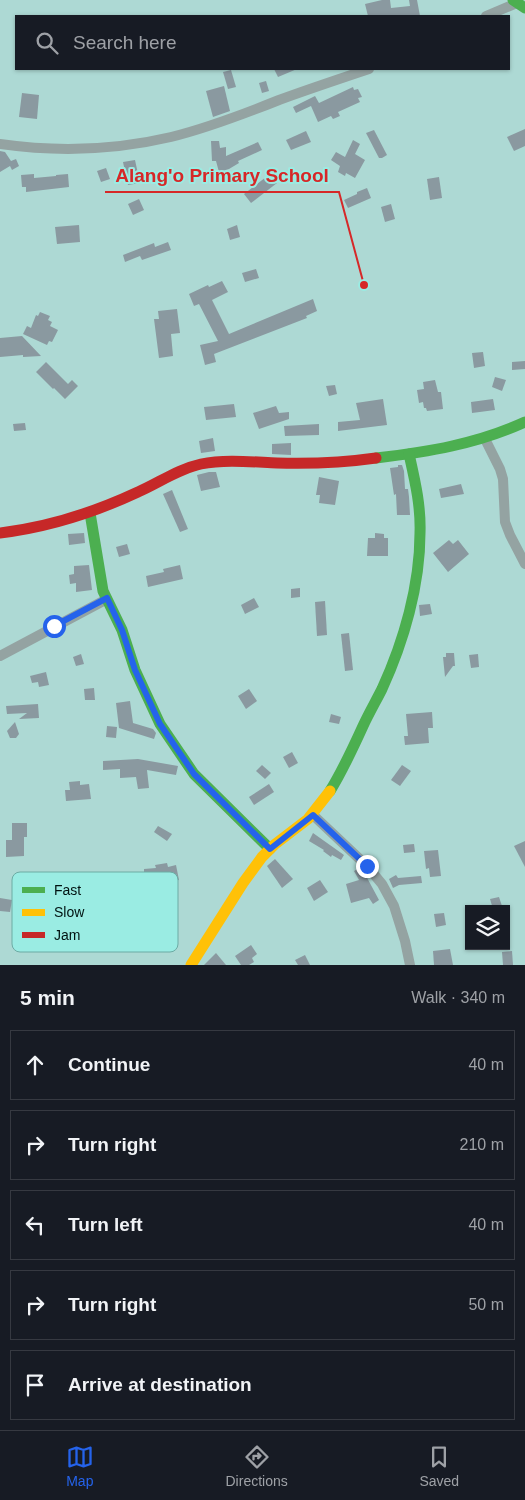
<!DOCTYPE html>
<html lang="en">
<head>
<meta charset="utf-8">
<style>
	:root { --surface:#171b24; --page:#20242c; --text:#f1f3f6; --muted:#9ea1a6; --line:#363941; --accent:#2563eb }
	body { margin:0; font-family:Arial,sans-serif; background:var(--page); color:var(--text) }
	.controls { position:absolute; right:15px; bottom:15px; display:grid; overflow:hidden; border-radius:0px; box-shadow:0 1px 4px #0004 }
	.controls button { width:45px; height:45px; display:grid; place-items:center; padding:0; border:0; border-bottom:1px solid var(--line); background:var(--surface); color:var(--text); font:25px sans-serif }
	.stop { position:absolute; width:15px; height:15px; margin:-11px; border:4px solid #2563eb; border-radius:50%; background:#fff }
	.stop.end { background:#2563eb; border-color:#fff; box-shadow:0 1px 5px #0008 }
	.list { margin:0; padding:0; list-style:none }
	h2 { display:flex; justify-content:space-between; align-items:center; height:65px; margin:0; padding:0 20px; font-size:21px }
	h2 small { font-size:16px; font-weight:400; color:var(--muted) }
	.list li { display:grid; grid-template-columns:32px 1fr auto; gap:15px; align-items:center; box-sizing:border-box; height:70px; margin:0 10px 10px; padding:0 10px; border:1px solid var(--line); border-radius:0px }
	.list b { display:block; font-size:19px; white-space:nowrap }
	.list em { font-size:16px; font-style:normal; color:var(--muted) }
	.icon { flex:none; width:28px; height:28px; fill:none; stroke:currentColor; stroke-width:2; stroke-linecap:round; stroke-linejoin:round }
	.map { position:relative; flex:none; width:525px; height:965px; overflow:hidden }
	.search { position:absolute; background:var(--surface); box-shadow:0 1px 4px #0004; left:15px; right:15px; top:15px; height:55px; display:flex; align-items:center; gap:12px; box-sizing:border-box; padding:0 18px; border-radius:0px; color:var(--muted); font-size:19px }
	.sheet { height:465px; background:var(--surface) }
	nav { display:flex; justify-content:space-around; align-items:center; box-sizing:border-box; height:70px; border-top:1px solid var(--line); background:var(--surface); font-size:14px; color:var(--muted) }
	nav a { display:grid; justify-items:center; gap:2px }
	nav .on { color:var(--accent) }
	.map>svg:first-child { display:block }
	.building { fill:#8a99a0 }
	.lines { fill:none; stroke-linecap:round; stroke-linejoin:round }
	.street { stroke:#94a3a2; stroke-width:10 }
	.fast { stroke:#4caf50; stroke-width:11 }
	.slow { stroke:#ffc107; stroke-width:11 }
	.jam { stroke:#c62828; stroke-width:11 }
	.route { stroke:#2563eb; stroke-width:6 }
	.key { fill:#9aece3; stroke:#6caba4; stroke-width:1 }
	.key-label { font-size:14px; fill:#001211 }
	.leader { fill:none; stroke:#d62828; stroke-width:2 }
	.callout-dot { fill:#d62828; stroke:#9aece3; stroke-width:2 }
	.callout-label { font-size:19px; text-anchor:middle; font-weight:bold; fill:#d62828; stroke:#9aece3; stroke-width:4; stroke-linejoin:round; paint-order:stroke }
</style>
</head>
<body>
<div class="map">
<svg width="525" height="965" viewBox="0 0 525 965">
	<rect width="100%" height="100%" fill="#add9d4"/>
	<g class="building">
		<path d="M382 0H390L391 8 410 6 409 0H417L420 16H368L365 4Z"/>
		<path d="M274 69H297L278 77Z"/>
		<path d="M231 70 236 87 228 89 223 72Z"/>
		<path d="M266 81 269 91 262 93 259 83Z"/>
		<path d="M224 86 230 111 213 117 206 91Z"/>
		<path d="M353 87 354 90 358 89 362 97 358 98 360 102 338 112 340 116 333 119 331 116 318 122 311 106 296 113 293 107 315 96 319 103Z"/>
		<path d="M22 93 39 95 37 119 19 117Z"/>
		<path d="M525 129V146L514 151 507 137Z"/>
		<path d="M374 130 387 155 382 158H379L366 133Z"/>
		<path d="M306 131 311 142 291 150 286 140Z"/>
		<path d="M353 140 360 144 355 154 365 160 355 178 346 173 345 176 338 172 340 166 331 160 336 152 345 157Z"/>
		<path d="M211 141H219L220 148 226 147V156L258 142 262 150 238 161 239 163 229 169 219 172 216 161H212Z"/>
		<path d="M0 151 5 152 11 161 16 159 19 166 12 170 10 166 0 172Z"/>
		<path d="M135 160 140 183 128 185 123 162Z"/>
		<path d="M106 168 110 179 101 182 97 171Z"/>
		<path d="M34 174V178L56 176V175L68 174 69 187 26 192V187H22L21 175Z"/>
		<path d="M270 174 277 183 251 203 244 194Z"/>
		<path d="M439 177 442 198 430 200 427 179Z"/>
		<path d="M367 188 371 198 348 208 344 200 357 194V192Z"/>
		<path d="M139 199 144 210 133 215 128 204Z"/>
		<path d="M391 204 395 219 385 222 381 207Z"/>
		<path d="M79 225 80 242 57 244 55 227Z"/>
		<path d="M237 225 240 237 230 240 227 229Z"/>
		<path d="M168 242 171 250 142 260 140 256 125 262 123 255 154 243 155 247Z"/>
		<path d="M256 269 259 278 245 282 242 273Z"/>
		<path d="M222 281 228 292 212 300 229 334 313 299 317 311 306 316 307 318 214 354 216 362 205 365 200 345 218 341 199 304 194 306 189 294 208 285 209 287Z"/>
		<path d="M177 309 180 333 171 334 173 356 159 358 154 319H159L158 311Z"/>
		<path d="M40 312 50 316 48 320 52 322 50 326 58 330 52 342 49 341 47 345 23 334 27 326 31 328 36 315 38 316Z"/>
		<path d="M22 336 41 356 23 357V355L0 357V338Z"/>
		<path d="M483 352 485 366 474 368 472 353Z"/>
		<path d="M525 361V369L512 370V362Z"/>
		<path d="M46 362 68 384 72 380 78 386 65 399 54 388 53 389 36 372Z"/>
		<path d="M495 377 506 380 502 391 492 387Z"/>
		<path d="M435 380 438 392H441L443 409 427 411 426 408H424L423 402 419 403 417 390 424 389 423 382Z"/>
		<path d="M335 385 337 394 329 396 326 386Z"/>
		<path d="M383 399 387 425 338 431V422L360 420 356 403Z"/>
		<path d="M493 399 495 410 472 413 471 402Z"/>
		<path d="M234 404 236 417 206 420 204 407Z"/>
		<path d="M276 406 279 413 289 412V419L259 429 253 413Z"/>
		<path d="M25 423 26 430 14 431 13 424Z"/>
		<path d="M319 424V435L285 436 284 426Z"/>
		<path d="M213 438 215 451 201 453 199 441Z"/>
		<path d="M291 443V455L272 454V444Z"/>
		<path d="M398 465H402L404 471 405 489H408L409 497 410 515H397L396 494 394 495 390 468 398 467Z"/>
		<path d="M209 472H216L220 487 201 491 197 475Z"/>
		<path d="M319 477 339 481 335 505 319 503 320 495H316Z"/>
		<path d="M461 484 464 494 441 498 439 489Z"/>
		<path d="M172 490 188 529 180 532 163 494Z"/>
		<path d="M84 533 85 543 69 545 68 534Z"/>
		<path d="M375 533 384 534V538H388V556H367L368 538H375Z"/>
		<path d="M449 540 453 544 458 540 469 554 448 572 433 553Z"/>
		<path d="M127 544 130 554 119 557 116 547Z"/>
		<path d="M89 565 92 590 76 592V583L70 584 69 575 74 574V566Z"/>
		<path d="M180 565 183 579 148 587 146 576 164 572 163 569Z"/>
		<path d="M300 588V597L291 598V589Z"/>
		<path d="M254 598 259 607 245 614 241 605Z"/>
		<path d="M325 601 327 635 317 636 315 602Z"/>
		<path d="M430 604 432 614 420 616 419 605Z"/>
		<path d="M349 633 353 670 345 671 341 634Z"/>
		<path d="M446 653H454L455 666H453L445 677 443 657H446Z"/>
		<path d="M81 654 84 664 76 666 73 657Z"/>
		<path d="M478 654 479 667 471 668 469 655Z"/>
		<path d="M46 672 49 685 39 687 38 682 32 683 30 676Z"/>
		<path d="M94 688 95 700H85L84 689Z"/>
		<path d="M249 689 257 701 246 709 238 696Z"/>
		<path d="M130 701 133 723 153 729 156 733 154 739 119 728 116 703Z"/>
		<path d="M38 704 39 718 19 719 27 713 7 714 6 706Z"/>
		<path d="M432 712 433 728H428L429 743 405 745 404 736H408L406 714Z"/>
		<path d="M331 714 341 717 339 724 329 722Z"/>
		<path d="M15 722 19 734 16 738H10L7 731Z"/>
		<path d="M107 726 117 727 116 738 106 737Z"/>
		<path d="M292 752 298 763 289 768 283 757Z"/>
		<path d="M138 759 178 766 176 775 147 770 149 788 138 789 136 777 120 778V769L103 770V761Z"/>
		<path d="M262 765 271 773 265 779 256 771Z"/>
		<path d="M402 765 411 771 400 786 391 780Z"/>
		<path d="M80 781V785L89 784 91 799 66 801 65 790H70L69 782Z"/>
		<path d="M269 784 274 792 254 805 249 797Z"/>
		<path d="M12 823H27V837H24V856L6 857V840H12Z"/>
		<path d="M158 826 172 834 167 841 154 832Z"/>
		<path d="M313 833 344 855 341 860 332 855 331 857 323 851 324 850 309 841Z"/>
		<path d="M525 841V867L514 846Z"/>
		<path d="M414 844 415 852 404 853 403 845Z"/>
		<path d="M438 850 441 876 430 877 429 868 426 869 424 851Z"/>
		<path d="M275 859 293 879 282 888 267 866Z"/>
		<path d="M167 863 168 867 176 865 179 880 159 884 158 877 144 878V869L156 868 155 865Z"/>
		<path d="M359 868 365 874 379 900 373 904 369 898 351 903 346 884 359 880 354 871Z"/>
		<path d="M396 875 398 878 421 876 422 883 399 885 393 888 389 879Z"/>
		<path d="M320 880 328 892 314 901 307 888Z"/>
		<path d="M499 897 503 909H493L490 899Z"/>
		<path d="M0 898 12 900 10 912 0 911Z"/>
		<path d="M444 913 446 925 436 927 434 914Z"/>
		<path d="M251 945 257 954 252 958 254 962 249 965H241L235 956Z"/>
		<path d="M450 949 453 965H434L433 951Z"/>
		<path d="M512 951 513 965H503L502 952Z"/>
		<path d="M216 953 226 965H204Z"/>
		<path d="M305 955 310 965H298L295 960Z"/>
	</g>
	<g class="lines">
		<g class="street">
			<path d="M486 16 517 3"/>
			<path d="M0 144C56 152 116 150 171 137 208 128 244 114 279 100 309 89 339 79 369 69"/>
			<path d="M485 439 500 469 503 479 505 522 510 535 525 564"/>
			<path d="M0 656 107 599"/>
			<path d="M313 815 367 866 382 884 394 906 405 941 410 965"/>
		</g>
		<g class="fast">
			<path d="M513 0 525 8"/>
			<path d="M376 458C428 452 477 444 525 422"/>
			<path d="M90 513 103 591 122 630 135 670 160 724 194 774 270 849"/>
			<path d="M330 791C343 770 353 748 363 726 369 713 376 701 382 689 404 641 420 585 420 533 421 506 415 481 409 454"/>
		</g>
		<path class="slow" d="M191 965 243 883 262 857 274 845 308 819 330 791"/>
		<path class="jam" d="M0 533C50 527 93 513 138 492 159 483 178 469 201 464 225 459 253 462 277 463 312 464 341 463 376 458"/>
	</g>
	<g class="lines">
		<path class="route" d="M54 626 107 598 122 630 135 670 160 724 194 774 270 849 313 815 367 866"/>
	</g>
	<rect x="12" y="872" width="166" height="80" rx="8" class="key"/>
	<rect x="22" y="887" width="23" height="6" fill="#4caf50"/>
	<rect x="22" y="909" width="23" height="7" fill="#ffc107"/>
	<rect x="22" y="932" width="23" height="6" fill="#c62828"/>
	<g class="key-label">
		<text x="54" y="895">Fast</text>
		<text x="54" y="917">Slow</text>
		<text x="54" y="940">Jam</text>
	</g>
	<path class="leader" d="M364 285L339 192H105"/>
	<circle class="callout-dot" cx="364" cy="285" r="5"/>
	<g class="callout-label">
		<text x="222" y="182">Alang'o Primary School</text>
	</g>
</svg>
<div class="controls">
<button><svg class="icon" aria-label="layers" viewBox="0 0 24 24"><path d="M12 4l9 5-9 5-9-5zM3 14l9 5 9-5"/></svg></button>
</div>
<div class="stop" style="left:54px;top:626px"></div>
<div class="stop end" style="left:367px;top:866px"></div>
<div class="search"><svg class="icon" aria-label="search" viewBox="0 0 24 24"><circle cx="10" cy="10" r="6"/><path d="M15 15l6 6"/></svg>Search here</div>
</div>
<section class="sheet">
<h2>5 min<small>Walk · 340 m</small></h2>
<ul class="list">
<li><svg class="icon" aria-label="ahead" viewBox="0 0 24 24"><path d="M12 20V5M6 11l6-6 6 6"/></svg><div><b>Continue</b></div><em>40 m</em></li>
<li><svg class="icon" aria-label="right" viewBox="0 0 24 24"><path d="M7 20v-9h11M14 6l5 5-5 5"/></svg><div><b>Turn right</b></div><em>210 m</em></li>
<li><svg class="icon" aria-label="left" viewBox="0 0 24 24"><path d="M17 20v-9H6M10 6l-5 5 5 5"/></svg><div><b>Turn left</b></div><em>40 m</em></li>
<li><svg class="icon" aria-label="right" viewBox="0 0 24 24"><path d="M7 20v-9h11M14 6l5 5-5 5"/></svg><div><b>Turn right</b></div><em>50 m</em></li>
<li><svg class="icon" aria-label="arrive" viewBox="0 0 24 24"><path d="M6 21V4h12l-3 4 3 4H6"/></svg><div><b>Arrive at destination</b></div></li>
</ul>
</section>
<nav>
<a class="on"><svg class="icon" aria-label="map" viewBox="0 0 24 24"><path d="M3 6l6-2 6 2 6-2v14l-6 2-6-2-6 2zM9 4v14M15 6v14"/></svg>Map</a>
<a><svg class="icon" aria-label="directions" viewBox="0 0 24 24"><path d="M12 3l9 9-9 9-9-9zM9 14v-3h6M13 9l2 2-2 2"/></svg>Directions</a>
<a><svg class="icon" aria-label="saved" viewBox="0 0 24 24"><path d="M7 4h10v16l-5-4-5 4z"/></svg>Saved</a>
</nav>
</body>
</html>
